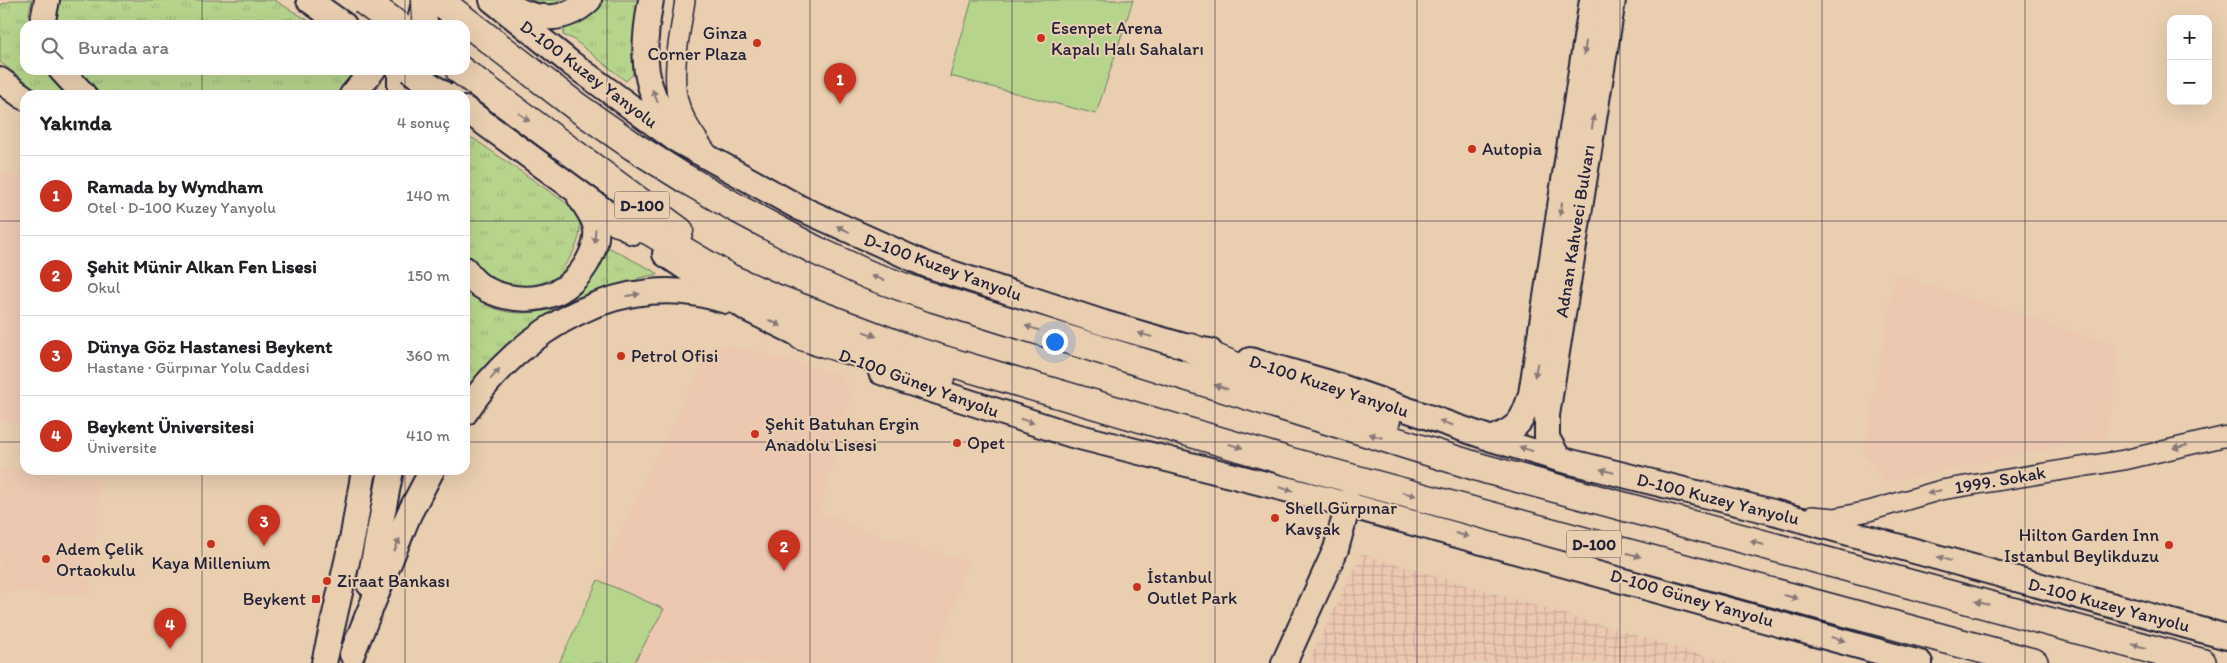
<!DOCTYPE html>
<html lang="tr">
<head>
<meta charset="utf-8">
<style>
	:root { --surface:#fff; --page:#f6f6f6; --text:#202124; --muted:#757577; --line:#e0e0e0; --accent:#c8321e }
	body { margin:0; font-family:Itim,sans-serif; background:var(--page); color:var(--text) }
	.controls { position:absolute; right:15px; top:15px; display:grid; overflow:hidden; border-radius:10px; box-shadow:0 5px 20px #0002 }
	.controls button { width:45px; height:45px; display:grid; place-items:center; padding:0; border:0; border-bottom:1px solid var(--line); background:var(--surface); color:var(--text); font:25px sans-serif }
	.you { position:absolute; left:1054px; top:341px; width:18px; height:18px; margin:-12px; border:4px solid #fff; border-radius:50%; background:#1a73e8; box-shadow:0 0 0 8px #1a73e833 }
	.badge { display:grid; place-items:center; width:32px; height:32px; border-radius:50%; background:var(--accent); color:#fff; font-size:16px; font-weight:700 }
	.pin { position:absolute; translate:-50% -41px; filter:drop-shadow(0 1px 2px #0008) }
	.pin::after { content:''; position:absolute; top:26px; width:18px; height:15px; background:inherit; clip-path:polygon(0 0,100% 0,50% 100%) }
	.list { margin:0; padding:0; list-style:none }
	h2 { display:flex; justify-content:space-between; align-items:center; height:65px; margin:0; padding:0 20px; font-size:21px }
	h2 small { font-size:16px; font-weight:400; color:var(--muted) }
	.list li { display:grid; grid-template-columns:32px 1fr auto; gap:15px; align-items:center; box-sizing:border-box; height:80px; padding:0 20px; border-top:1px solid var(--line) }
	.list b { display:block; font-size:19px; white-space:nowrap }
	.list p { margin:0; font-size:16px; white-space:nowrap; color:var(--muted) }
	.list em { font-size:16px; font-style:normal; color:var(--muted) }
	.icon { flex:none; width:28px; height:28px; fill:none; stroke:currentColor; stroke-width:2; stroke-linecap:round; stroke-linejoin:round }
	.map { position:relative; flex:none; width:2227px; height:663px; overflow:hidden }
	.search { position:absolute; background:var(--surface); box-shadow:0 5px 20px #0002; left:20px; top:20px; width:450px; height:55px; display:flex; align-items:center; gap:12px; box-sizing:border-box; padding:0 18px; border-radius:15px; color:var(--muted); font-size:19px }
	.panel { position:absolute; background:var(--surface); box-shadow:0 5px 20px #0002; left:20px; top:90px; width:450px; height:385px; border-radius:15px }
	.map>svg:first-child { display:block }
	.built { fill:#ecc8b1 }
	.industrial { fill:url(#industrial-grid) }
	.grass { fill:url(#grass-tufts); stroke:#6c7b64 }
	.park { fill:#b7d48c; stroke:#6c7b64 }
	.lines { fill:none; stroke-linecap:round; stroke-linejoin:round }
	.minor-casing { stroke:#22223b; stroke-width:22 }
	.major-casing { stroke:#22223b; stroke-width:28 }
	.highway-casing { stroke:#22223b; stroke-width:31 }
	.minor { stroke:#e9ceb0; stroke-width:19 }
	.major { stroke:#e9ceb0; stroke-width:24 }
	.highway { stroke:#e9ceb0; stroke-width:28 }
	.major-bridge-casing { stroke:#22223b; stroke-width:28; stroke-linecap:butt }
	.highway-bridge-casing { stroke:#22223b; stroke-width:31; stroke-linecap:butt }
	.major-bridge { stroke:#e9ceb0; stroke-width:24 }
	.highway-bridge { stroke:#e9ceb0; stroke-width:28 }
	.oneway { fill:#867876 }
	.grid { fill:none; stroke:#22223b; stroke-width:1; stroke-opacity:0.55 }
	.poi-dot { fill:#c8321e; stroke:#e9ceb0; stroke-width:2 }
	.labels { text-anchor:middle; stroke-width:4; stroke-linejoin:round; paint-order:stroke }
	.shield { fill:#e9ceb0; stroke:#5e565e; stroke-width:1 }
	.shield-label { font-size:16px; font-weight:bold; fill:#22223b }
	.poi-label { font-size:18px; fill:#22223b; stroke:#e9ceb0; text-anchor:start }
	.street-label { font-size:18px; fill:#22223b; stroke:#e9ceb0 }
</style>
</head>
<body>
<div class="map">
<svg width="2227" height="663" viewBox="0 0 2227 663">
	<defs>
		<pattern id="industrial-grid" width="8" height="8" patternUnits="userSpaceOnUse" patternTransform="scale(1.25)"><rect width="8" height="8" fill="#ecc8b1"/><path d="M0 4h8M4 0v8" fill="none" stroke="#caac99"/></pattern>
		<pattern id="grass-tufts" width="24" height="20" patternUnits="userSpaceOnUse" patternTransform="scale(1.25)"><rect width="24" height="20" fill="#b7d48c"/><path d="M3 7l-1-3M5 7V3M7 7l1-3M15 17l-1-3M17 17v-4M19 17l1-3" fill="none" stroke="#9db67a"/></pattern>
	</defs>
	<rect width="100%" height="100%" fill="#e9ceb0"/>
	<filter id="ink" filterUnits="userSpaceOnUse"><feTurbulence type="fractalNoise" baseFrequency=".02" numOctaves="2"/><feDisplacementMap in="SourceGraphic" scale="10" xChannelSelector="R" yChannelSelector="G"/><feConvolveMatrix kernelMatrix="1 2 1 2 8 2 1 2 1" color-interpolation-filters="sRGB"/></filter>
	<g filter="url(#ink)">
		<g class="built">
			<path d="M0 171 25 180V424L0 420Z"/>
			<path d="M1895 274 2118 346 2107 436 1886 483 1864 455Z"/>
			<path d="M712 346H734L840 374 852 394 820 511 860 530 968 562 934 663H559L648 473Z"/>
			<path d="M0 468 99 481 90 597 0 590Z"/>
		</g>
		<path class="industrial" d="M1362 554 1729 663H1308Z"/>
		<g class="grass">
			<path d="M14 0H32L29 12 30 25H25V70H48L68 95H44L0 62V5Z"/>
			<path d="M60 0H274L316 25H53Z"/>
			<path d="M530 0H570C559 8 542 4 530 0Z"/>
			<path d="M598 0H638L632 44 633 74 626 81 573 39 563 35 565 26Z"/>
			<path d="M74 70H360L338 95H99Z"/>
			<path d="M465 136 474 139 572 207C588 225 577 249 564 266L568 270 555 281 542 287 512 289 478 272 465 250Z"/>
			<path d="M608 247 659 274 638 278 639 282 616 286 570 300 586 285Z"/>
			<path d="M465 289C495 316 517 316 555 309 520 335 491 356 465 391Z"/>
		</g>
		<g class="park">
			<path d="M972 0H1133L1096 114 950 76Z"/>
			<path d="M598 580 664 609 634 663H559Z"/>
		</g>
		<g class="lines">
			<defs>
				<g id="minor">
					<path d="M685 0C681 30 670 74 679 104 685 123 698 140 710 157"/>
					<path d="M1812 516 1835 518 1869 511 1941 490 2124 460 2227 436"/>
				</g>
				<g id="major">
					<path d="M309 0 344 25"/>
					<path d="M424 0 425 25"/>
					<path d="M492 0 572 64 675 139 800 208 927 265 1104 323 1191 348 1210 351"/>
					<path d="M651 0C644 37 640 77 661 110 666 118 676 125 683 132"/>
					<path d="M511 6C537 22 566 22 589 0"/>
					<path d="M42 25 47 0"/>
					<path d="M392 25 398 0"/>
					<path d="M61 70 84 95"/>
					<path d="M400 70V95"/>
					<path d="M0 80 25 98"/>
					<path d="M352 95 373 70"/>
					<path d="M465 109 633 232"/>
					<path d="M665 254 749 310 819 344"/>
					<path d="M465 269C482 298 526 305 555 293 571 286 584 271 591 255 595 246 598 235 595 225 593 216 586 207 580 198"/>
					<path d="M1250 360 1330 383 1492 439 1559 459 1773 512 2227 637"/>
					<path d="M881 372 907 382 1072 435 1345 504"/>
					<path d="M465 413C520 329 624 266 726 301"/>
					<path d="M1492 439C1519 428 1523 421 1531 394L1592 0"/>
					<path d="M1559 459 1547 438V415L1613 0"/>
					<path d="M369 584 391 470"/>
					<path d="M352 654 409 514 432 470"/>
					<path d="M324 663 353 535 364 470"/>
					<path d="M1284 663 1336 549 1348 505 1920 663"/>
				</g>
				<g id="highway">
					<path d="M438 0 577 107 633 146 684 178 740 210 817 251 869 275 934 298 1485 469 2202 663"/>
					<path d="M460 70 679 231"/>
					<path d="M618 222 648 230 731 279 772 297 911 350 950 362 1287 461 2034 663"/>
					<path d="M802 336 940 378"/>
					<path d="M1191 348 1253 374 1386 420"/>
					<path d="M1345 504 1348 505"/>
				</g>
			</defs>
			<use href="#minor" class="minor-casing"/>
			<use href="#major" class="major-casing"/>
			<use href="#highway" class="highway-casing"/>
			<use href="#minor" class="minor"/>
			<use href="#major" class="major"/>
			<use href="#highway" class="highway"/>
			<defs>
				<path id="major-bridge" d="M409 70 445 95"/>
				<path id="highway-bridge" d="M363 0 397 25"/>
			</defs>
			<use href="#major-bridge" class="major-bridge-casing"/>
			<use href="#highway-bridge" class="highway-bridge-casing"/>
			<use href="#major-bridge" class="major-bridge"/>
			<use href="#highway-bridge" class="highway-bridge"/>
		</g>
		<defs><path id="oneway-solid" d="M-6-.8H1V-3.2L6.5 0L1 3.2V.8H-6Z" transform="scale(1.25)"/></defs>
		<g class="oneway">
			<use href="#oneway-solid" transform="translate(1585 48) rotate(99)"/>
			<use href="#oneway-solid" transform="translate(655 96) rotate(-113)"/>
			<use href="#oneway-solid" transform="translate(524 117) rotate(37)"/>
			<use href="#oneway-solid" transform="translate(1593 122) rotate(-81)"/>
			<use href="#oneway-solid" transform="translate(1561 209) rotate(99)"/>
			<use href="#oneway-solid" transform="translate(843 229) rotate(-155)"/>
			<use href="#oneway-solid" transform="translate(595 236) rotate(93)"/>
			<use href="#oneway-solid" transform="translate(878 278) rotate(-161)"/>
			<use href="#oneway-solid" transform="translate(633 295) rotate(-9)"/>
			<use href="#oneway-solid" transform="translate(775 323) rotate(25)"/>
			<use href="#oneway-solid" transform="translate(1032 328) rotate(-163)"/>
			<use href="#oneway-solid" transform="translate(870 334) rotate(21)"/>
			<use href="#oneway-solid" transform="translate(1145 335) rotate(-164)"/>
			<use href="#oneway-solid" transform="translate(1536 370) rotate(101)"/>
			<use href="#oneway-solid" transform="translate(495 374) rotate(-49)"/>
			<use href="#oneway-solid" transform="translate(1221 387) rotate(-162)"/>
			<use href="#oneway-solid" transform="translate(1027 421) rotate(17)"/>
			<use href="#oneway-solid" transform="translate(1446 423) rotate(-161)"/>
			<use href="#oneway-solid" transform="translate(1376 436) rotate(-163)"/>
			<use href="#oneway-solid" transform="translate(1236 446) rotate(16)"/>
			<use href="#oneway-solid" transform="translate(2180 447) rotate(167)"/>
			<use href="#oneway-solid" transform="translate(1526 449) rotate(-163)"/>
			<use href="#oneway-solid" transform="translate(1607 471) rotate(-166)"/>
			<use href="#oneway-solid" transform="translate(1286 489) rotate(14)"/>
			<use href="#oneway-solid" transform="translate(1934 492) rotate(165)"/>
			<use href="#oneway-solid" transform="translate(1409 494) rotate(15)"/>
			<use href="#oneway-solid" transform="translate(1462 535) rotate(15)"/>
			<use href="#oneway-solid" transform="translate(1757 543) rotate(-165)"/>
			<use href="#oneway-solid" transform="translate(397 545) rotate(-68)"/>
			<use href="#oneway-solid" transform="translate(1634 555) rotate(15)"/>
			<use href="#oneway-solid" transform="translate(1944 559) rotate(-164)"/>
			<use href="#oneway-solid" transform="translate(1791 597) rotate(15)"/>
			<use href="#oneway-solid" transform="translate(1982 603) rotate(-165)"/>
			<use href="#oneway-solid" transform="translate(1838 639) rotate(16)"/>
			<use href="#oneway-solid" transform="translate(2139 646) rotate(-165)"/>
		</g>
	</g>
	<path class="grid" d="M202 0V25M405 0V25M607 0V663M810 0V663M1012 0V663M1215 0V663M1417 0V663M1620 0V663M1822 0V663M2025 0V663M202 70V95M405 70V95M0 221H25M465 221H2227M0 442H25M465 442H2227M202 470V663M405 470V663"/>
	<g class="poi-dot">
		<circle cx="1041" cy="38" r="5"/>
		<circle cx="757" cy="43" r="5"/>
		<circle cx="1472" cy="149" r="5"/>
		<circle cx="621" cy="356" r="5"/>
		<circle cx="755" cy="434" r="5"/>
		<circle cx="957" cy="443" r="5"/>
		<circle cx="1275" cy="518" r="5"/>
		<circle cx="211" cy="544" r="5"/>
		<circle cx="2169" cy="545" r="5"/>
		<circle cx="46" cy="559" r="5"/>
		<circle cx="327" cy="581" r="5"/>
		<circle cx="1137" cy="587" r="5"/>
		<rect x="311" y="594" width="10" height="10" rx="2.5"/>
	</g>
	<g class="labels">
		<g class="shield">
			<rect x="614.5" y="191.5" width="55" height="27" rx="4"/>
			<rect x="1566.5" y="530.5" width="55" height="27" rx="4"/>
		</g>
		<g class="shield-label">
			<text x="642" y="211">D-100</text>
			<text x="1594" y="550">D-100</text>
		</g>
		<g class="poi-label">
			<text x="1051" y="34">Esenpet Arena<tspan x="1051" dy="21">Kapalı Halı Sahaları</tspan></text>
			<text x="747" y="39" text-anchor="end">Ginza<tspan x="747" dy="21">Corner Plaza</tspan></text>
			<text x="1482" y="155">Autopia</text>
			<text x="631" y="362">Petrol Ofisi</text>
			<text x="765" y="430">Şehit Batuhan Ergin<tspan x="765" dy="21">Anadolu Lisesi</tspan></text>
			<text x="967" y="449">Opet</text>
			<text x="1285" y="514">Shell Gürpınar<tspan x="1285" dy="21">Kavşak</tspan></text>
			<text x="2159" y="541" text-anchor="end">Hilton Garden Inn<tspan x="2159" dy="21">Istanbul Beylikduzu</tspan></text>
			<text x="56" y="555">Adem Çelik<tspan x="56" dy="21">Ortaokulu</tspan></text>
			<text x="211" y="569" text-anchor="middle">Kaya Millenium</text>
			<text x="1147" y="583">İstanbul<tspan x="1147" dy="21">Outlet Park</tspan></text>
			<text x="337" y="587">Ziraat Bankası</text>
			<text x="306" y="605" text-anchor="end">Beykent</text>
		</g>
		<g class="street-label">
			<text transform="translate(589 74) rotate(37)" y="6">D-100 Kuzey Yanyolu</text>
			<text transform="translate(1575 231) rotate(-81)" y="6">Adnan Kahveci Bulvarı</text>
			<text transform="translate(943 267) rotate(20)" y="6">D-100 Kuzey Yanyolu</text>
			<text transform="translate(919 383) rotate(20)" y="6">D-100 Güney Yanyolu</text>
			<text transform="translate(1329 386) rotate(18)" y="6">D-100 Kuzey Yanyolu</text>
			<text transform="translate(2000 480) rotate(-10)" y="6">1999. Sokak</text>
			<text transform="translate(1718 499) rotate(14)" y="6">D-100 Kuzey Yanyolu</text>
			<text transform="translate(1692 598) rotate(16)" y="6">D-100 Güney Yanyolu</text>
			<text transform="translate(2109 605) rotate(15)" y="6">D-100 Kuzey Yanyolu</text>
		</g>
	</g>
</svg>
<div class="controls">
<button>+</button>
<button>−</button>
</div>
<div class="you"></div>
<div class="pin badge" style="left:840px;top:104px">1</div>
<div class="pin badge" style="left:784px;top:571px">2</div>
<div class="pin badge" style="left:264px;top:546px">3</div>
<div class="pin badge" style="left:170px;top:649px">4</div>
<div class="search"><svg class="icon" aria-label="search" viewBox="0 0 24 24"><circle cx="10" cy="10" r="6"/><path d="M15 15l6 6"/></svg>Burada ara</div>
<section class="panel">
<h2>Yakında<small>4 sonuç</small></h2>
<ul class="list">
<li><span class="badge">1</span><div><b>Ramada by Wyndham</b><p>Otel · D-100 Kuzey Yanyolu</p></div><em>140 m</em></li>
<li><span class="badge">2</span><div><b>Şehit Münir Alkan Fen Lisesi</b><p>Okul</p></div><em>150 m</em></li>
<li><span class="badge">3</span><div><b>Dünya Göz Hastanesi Beykent</b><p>Hastane · Gürpınar Yolu Caddesi</p></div><em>360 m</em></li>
<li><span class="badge">4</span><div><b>Beykent Üniversitesi</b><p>Üniversite</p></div><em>410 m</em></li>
</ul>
</section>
</div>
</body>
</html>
